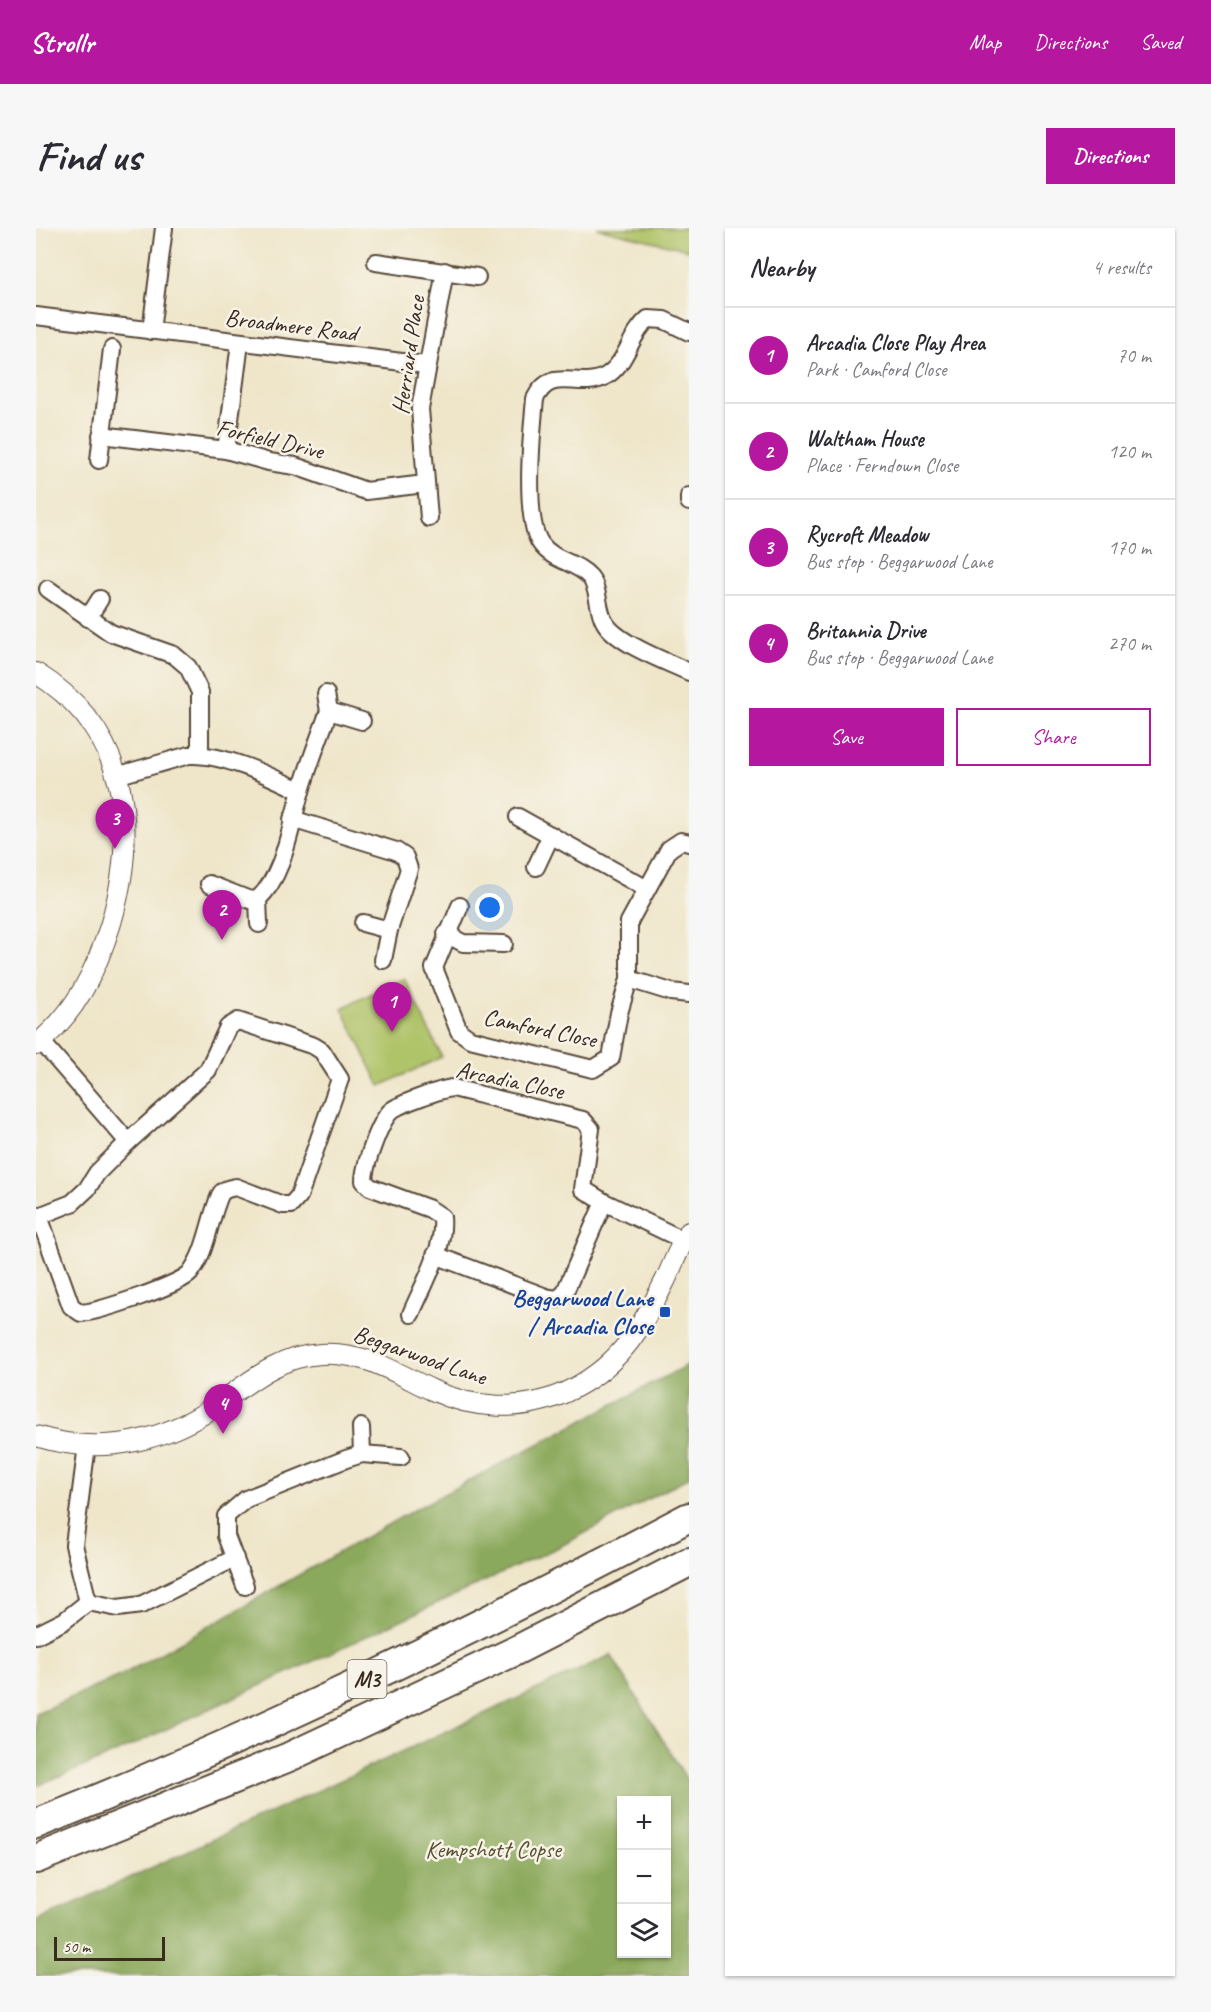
<!DOCTYPE html>
<html lang="en">
<head>
<meta charset="utf-8">
<style>
	:root { --surface:#fff; --page:#f7f7f7; --text:#2b2b33; --muted:#7c7c81; --line:#e1e1e2; --accent:#b5179e }
	body { margin:0; font-family:Caveat,sans-serif; background:var(--page); color:var(--text) }
	.controls { position:absolute; right:18px; bottom:18px; display:grid; overflow:hidden; border-radius:0px; box-shadow:0 2px 4px #0004 }
	.controls button { width:54px; height:54px; display:grid; place-items:center; padding:0; border:0; border-bottom:2px solid var(--line); background:var(--surface); color:var(--text); font:30px sans-serif }
	.scale { position:absolute; left:18px; bottom:15px; width:111px; box-sizing:border-box; padding-left:6px; border:3px solid #3b2a1e; border-top:0; font-size:16px; line-height:21px; white-space:nowrap; color:#3b2a1e; -webkit-text-stroke:4px #f7f3e8; paint-order:stroke }
	.you { position:absolute; left:454px; top:680px; width:21px; height:21px; margin:-15px; border:4px solid #fff; border-radius:50%; background:#1a73e8; box-shadow:0 0 0 9px #1a73e833 }
	.badge { display:grid; place-items:center; width:39px; height:39px; border-radius:50%; background:var(--accent); color:#fff; font-size:20px; font-weight:700 }
	.pin { position:absolute; translate:-50% -50px; filter:drop-shadow(0 2px 3px #0008) }
	.pin::after { content:''; position:absolute; top:32px; width:21px; height:18px; background:inherit; clip-path:polygon(0 0,100% 0,50% 100%) }
	.list { margin:0; padding:0; list-style:none }
	h2 { display:flex; justify-content:space-between; align-items:center; height:78px; margin:0; padding:0 24px; font-size:26px }
	h2 small { font-size:20px; font-weight:400; color:var(--muted) }
	.list li { display:grid; grid-template-columns:39px 1fr auto; gap:18px; align-items:center; box-sizing:border-box; height:96px; padding:0 24px; border-top:2px solid var(--line) }
	.list b { display:block; font-size:22px; white-space:nowrap }
	.list p { margin:0; font-size:20px; white-space:nowrap; color:var(--muted) }
	.list em { font-size:20px; font-style:normal; color:var(--muted) }
	.actions { display:flex; gap:12px; padding:18px 24px }
	.actions a { flex:1; padding:14px 0; border:2px solid var(--accent); border-radius:0px; text-align:center; font-size:21px; color:var(--accent) }
	.actions .main { background:var(--accent); color:#fff }
	.icon { flex:none; width:33px; height:33px; fill:none; stroke:currentColor; stroke-width:2; stroke-linecap:round; stroke-linejoin:round }
	.map { position:relative; flex:none; width:653px; height:1748px; overflow:hidden; border-radius:0px }
	header { display:flex; align-items:center; gap:36px; box-sizing:border-box; height:84px; padding:0 30px; background:var(--accent); color:#fff }
	header strong { font-size:28px }
	nav { display:flex; gap:33px; margin-inline-start:auto; font-size:21px }
	.intro { display:flex; align-items:center; justify-content:space-between; box-sizing:border-box; height:144px; padding:0 36px }
	h1 { margin:0; font-size:42px }
	.button { padding:15px 27px; border-radius:0px; background:var(--accent); color:#fff; font-size:21px; font-weight:700 }
	main { display:flex; gap:36px; padding:0 36px }
	aside { flex:1; background:var(--surface); border-radius:0px; box-shadow:0 2px 4px #0004 }
	.map>svg:first-child { display:block }
	.green { fill:#afc367; stroke:#757642; stroke-width:1.5 }
	.forest { fill:#8ba95c; stroke:#636a3d; stroke-width:1.5; fill-rule:evenodd }
	.lines { fill:none; stroke-linecap:round; stroke-linejoin:round }
	.minor-casing { stroke:#564638; stroke-width:20 }
	.tertiary-casing { stroke:#564638; stroke-width:22 }
	.motorway-casing { stroke:#564638; stroke-width:32 }
	.minor { stroke:#fff; stroke-width:16 }
	.tertiary { stroke:#fff; stroke-width:20 }
	.motorway { stroke:#fff; stroke-width:28 }
	.transit-dot { fill:#1a4fb4; stroke:#f7f3e8; stroke-width:2 }
	.labels { text-anchor:middle; stroke-width:5; stroke-linejoin:round; paint-order:stroke }
	.shield { fill:#f7f3e8; stroke:#73665b; stroke-width:1.5 }
	.shield-label { font-size:22px; font-weight:bold; fill:#3b2a1e }
	.street-label { font-size:24px; fill:#3b2a1e; stroke:#f7f3e8 }
	.transit-label { font-size:24px; font-weight:bold; fill:#164399; stroke:#f7f3e8; text-anchor:end }
	.park-label { font-size:24px; fill:#585030; stroke:#f7f3e8 }
</style>
</head>
<body>
<header>
<strong>Strollr</strong>
<nav><a>Map</a><a>Directions</a><a>Saved</a></nav>
</header>
<div class="intro"><h1>Find us</h1><a class="button">Directions</a></div>
<main>
<div class="map">
<svg width="653" height="1748" viewBox="0 0 653 1748">
	<rect width="100%" height="100%" fill="#f7f3e8"/>
	<filter id="ink" filterUnits="userSpaceOnUse"><feTurbulence type="fractalNoise" baseFrequency=".0167" numOctaves="2"/><feDisplacementMap in="SourceGraphic" scale="12" xChannelSelector="R" yChannelSelector="G"/><feConvolveMatrix kernelMatrix="1 2 1 2 8 2 1 2 1" color-interpolation-filters="sRGB"/></filter>
	<filter id="wash" filterUnits="userSpaceOnUse"><feTurbulence type="fractalNoise" baseFrequency=".008" numOctaves="4" result="noise"/><feDisplacementMap in="SourceGraphic" scale="24" xChannelSelector="R" yChannelSelector="G"/><feGaussianBlur stdDeviation="1.35" result="paint"/><feColorMatrix in="noise" values="0 0 0 0 0 0 0 0 0 0 0 0 0 0 0 0 0 1.4 0 .05"/><feComposite in="paint" operator="in"/></filter>
	<g filter="url(#wash)">
		<rect width="100%" height="100%" fill="#efe6ca"/>
		<g class="green">
			<path d="M561 0H653V22Z"/>
			<path d="M368 750 406 829 344 858 306 780Z"/>
		</g>
		<g class="forest">
			<path d="M653 1136V1249L525 1318 64 1532 0 1558V1485L86 1447 376 1283Z"/>
			<path d="M575 1427 653 1555V1748H0V1693ZM630 1572V1726H586V1572Z"/>
		</g>
	</g>
	<g filter="url(#ink)">
		<g class="lines">
			<defs>
				<g id="minor">
					<path d="M340 34 441 49"/>
					<path d="M0 88 390 137"/>
					<path d="M115 103 128 0"/>
					<path d="M653 104 628 92 612 91C593 107 591 137 568 149 541 162 515 137 499 171 496 202 487 292 505 316 517 333 541 334 554 349 563 360 561 380 568 393 579 415 630 433 653 444"/>
					<path d="M65 207 190 222 233 234 259 238 330 263 389 256"/>
					<path d="M190 222 204 115"/>
					<path d="M63 232 76 121"/>
					<path d="M653 268V274"/>
					<path d="M393 290 384 181 409 43"/>
					<path d="M12 361 75 405 138 427 152 439 164 464V527"/>
					<path d="M52 390 64 371"/>
					<path d="M290 466 293 483 326 493"/>
					<path d="M80 548 153 527C187 525 234 548 265 563"/>
					<path d="M482 589 611 661"/>
					<path d="M256 591 360 623 369 629 373 641 353 702 347 732"/>
					<path d="M500 639 515 607"/>
					<path d="M173 656 214 672 222 671C249 646 254 597 265 563 273 536 283 510 293 483"/>
					<path d="M222 671 223 696"/>
					<path d="M424 678 398 740 423 803 434 811 557 841 575 830 583 785 593 751V694L633 621 645 613 653 615"/>
					<path d="M327 695 353 702"/>
					<path d="M410 706 427 715 468 716"/>
					<path d="M593 751 635 764 653 766"/>
					<path d="M202 793 278 818 286 823 304 851 263 968 255 977H247L200 959C194 960 187 961 184 967 173 992 171 1023 154 1045 144 1057 62 1084 45 1085L35 1078 3 988 36 975 51 961 61 945 92 914 172 842 192 799Z"/>
					<path d="M5 813 92 914"/>
					<path d="M568 974 647 1012"/>
					<path d="M375 1086C387 1057 409 1021 406 989L394 981 334 959 328 953C328 938 344 893 355 883 363 876 405 861 417 860L547 892 555 901 547 961 568 974 528 1066 521 1071 510 1069 399 1027"/>
					<path d="M325 1199 326 1226"/>
					<path d="M51 1217 38 1317 52 1374"/>
					<path d="M209 1358 190 1308V1288L210 1271 310 1231 326 1226 365 1229"/>
					<path d="M52 1374 82 1380 105 1377 199 1330"/>
					<path d="M0 1407 28 1393 52 1374"/>
				</g>
				<g id="tertiary">
					<path d="M0 445C92 502 103 598 75 695 60 743 40 785 0 817"/>
					<path d="M0 1208C67 1229 133 1213 188 1172 218 1150 246 1128 285 1126 327 1123 360 1145 396 1162 437 1181 486 1184 528 1165 581 1141 604 1103 629 1053 637 1037 642 1020 653 1004"/>
				</g>
				<g id="motorway">
					<path d="M0 1596C224 1507 440 1401 653 1289"/>
					<path d="M0 1631 253 1529 475 1425 653 1334"/>
				</g>
			</defs>
			<use href="#minor" class="minor-casing"/>
			<use href="#tertiary" class="tertiary-casing"/>
			<use href="#motorway" class="motorway-casing"/>
			<use href="#minor" class="minor"/>
			<use href="#tertiary" class="tertiary"/>
			<use href="#motorway" class="motorway"/>
		</g>
	</g>
	<rect class="transit-dot" x="623" y="1078" width="12" height="12" rx="3"/>
	<g class="labels">
		<rect class="shield" x="311.5" y="1432" width="39" height="38" rx="4.5"/>
		<g class="shield-label">
			<text x="331" y="1459">M3</text>
		</g>
		<g class="street-label">
			<text transform="translate(255 97) rotate(7)" y="8">Broadmere Road</text>
			<text transform="translate(372 127) rotate(-82)" y="8">Herriard Place</text>
			<text transform="translate(234 211) rotate(13)" y="8">Forfield Drive</text>
			<text transform="translate(504 800) rotate(12)" y="8">Camford Close</text>
			<text transform="translate(474 852) rotate(12)" y="8">Arcadia Close</text>
			<text transform="translate(384 1127) rotate(19)" y="8">Beggarwood Lane</text>
		</g>
		<g class="transit-label">
			<text x="617" y="1078">Beggarwood Lane<tspan x="617" dy="28">/ Arcadia Close</tspan></text>
		</g>
		<g class="park-label">
			<text x="457" y="1629">Kempshott Copse</text>
		</g>
	</g>
</svg>
<div class="controls">
<button>+</button>
<button>−</button>
<button><svg class="icon" aria-label="layers" viewBox="0 0 24 24"><path d="M12 4l9 5-9 5-9-5zM3 14l9 5 9-5"/></svg></button>
</div>
<div class="scale">50 m</div>
<div class="you"></div>
<div class="pin badge" style="left:356px;top:804px">1</div>
<div class="pin badge" style="left:186px;top:712px">2</div>
<div class="pin badge" style="left:79px;top:621px">3</div>
<div class="pin badge" style="left:187px;top:1206px">4</div>
</div>
<aside>
<h2>Nearby<small>4 results</small></h2>
<ul class="list">
<li><span class="badge">1</span><div><b>Arcadia Close Play Area</b><p>Park · Camford Close</p></div><em>70 m</em></li>
<li><span class="badge">2</span><div><b>Waltham House</b><p>Place · Ferndown Close</p></div><em>120 m</em></li>
<li><span class="badge">3</span><div><b>Rycroft Meadow</b><p>Bus stop · Beggarwood Lane</p></div><em>170 m</em></li>
<li><span class="badge">4</span><div><b>Britannia Drive</b><p>Bus stop · Beggarwood Lane</p></div><em>270 m</em></li>
</ul>
<div class="actions"><a class="main">Save</a><a>Share</a></div>
</aside>
</main>
</body>
</html>
